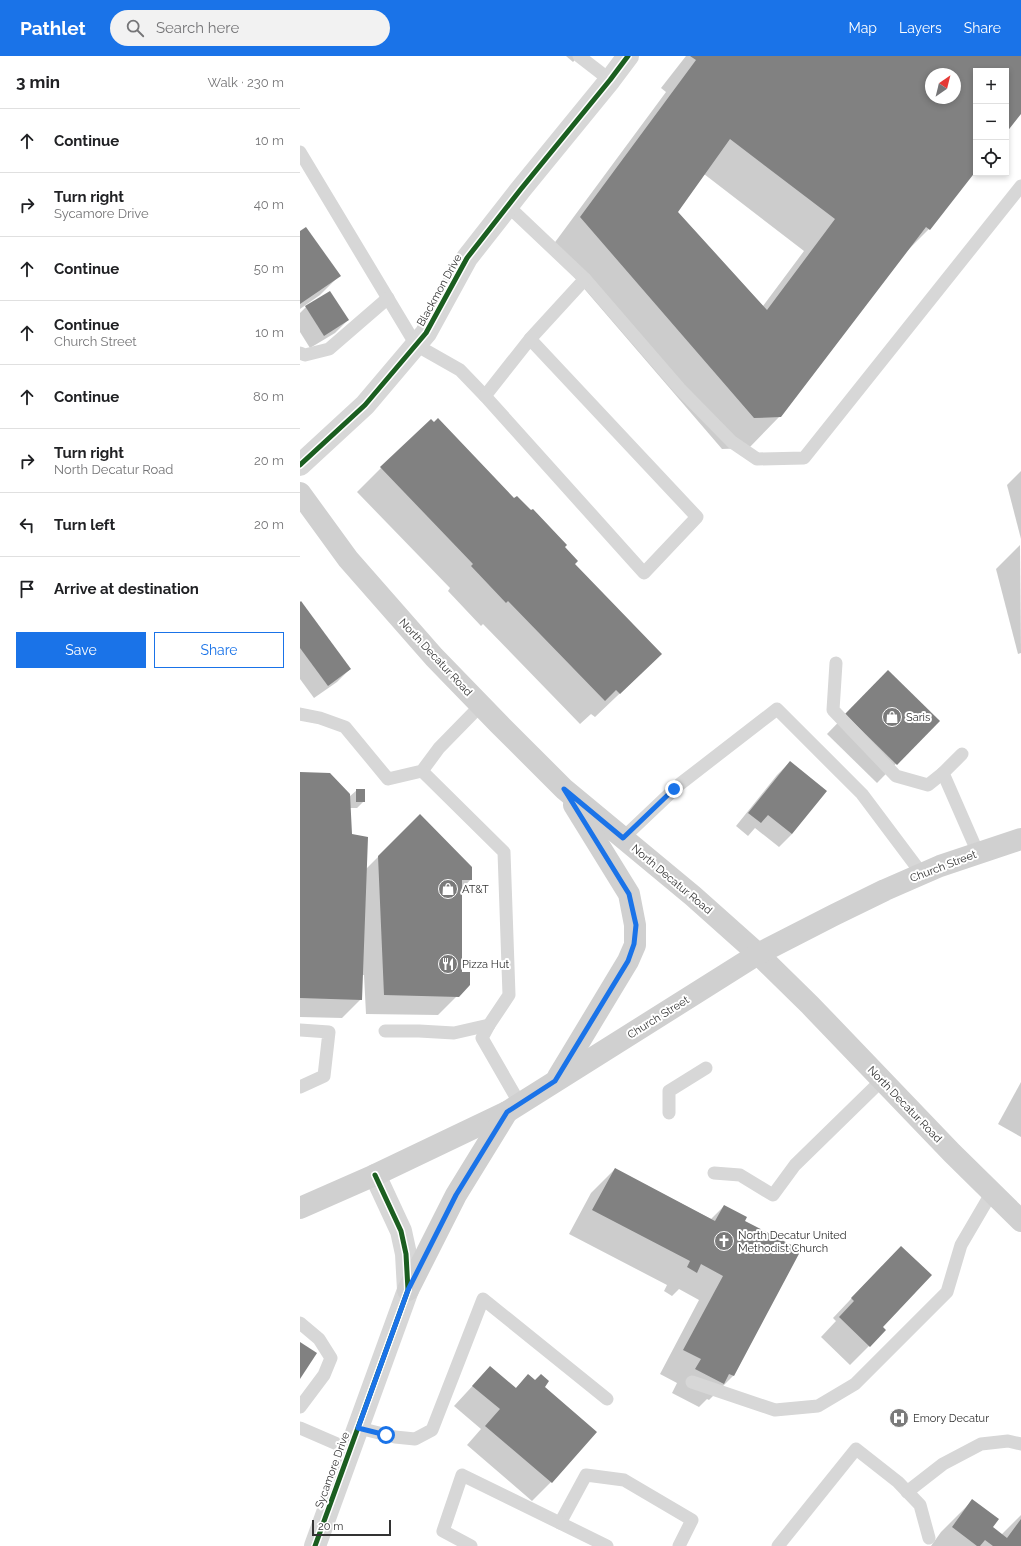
<!DOCTYPE html>
<html lang="en">
<head>
<meta charset="utf-8">
<style>
	:root { --surface:#fff; --page:#f2f2f2; --text:#202124; --muted:#757577; --line:#e0e0e0; --accent:#1a73e8 }
	body { margin:0; font-family:Raleway,sans-serif; background:var(--page); color:var(--text) }
	.controls { position:absolute; right:12px; top:12px; display:grid; overflow:hidden; border-radius:0px; box-shadow:0 2px 6px #0003 }
	.controls button { width:36px; height:36px; display:grid; place-items:center; padding:0; border:0; border-bottom:1px solid var(--line); background:var(--surface); color:var(--text); font:20px sans-serif }
	.compass { position:absolute; left:625px; top:12px; width:36px; height:36px; border-radius:50%; background:var(--surface); box-shadow:0 2px 6px #0003; rotate:35deg }
	.scale { position:absolute; left:12px; bottom:10px; width:79px; box-sizing:border-box; padding-left:4px; border:2px solid #333; border-top:0; font-size:11px; line-height:14px; white-space:nowrap; color:#333; -webkit-text-stroke:3px #fff; paint-order:stroke }
	.stop { position:absolute; width:12px; height:12px; margin:-9px; border:3px solid #1a73e8; border-radius:50%; background:#fff }
	.stop.end { background:#1a73e8; border-color:#fff; box-shadow:0 1px 4px #0008 }
	.list { margin:0; padding:0; list-style:none }
	h2 { display:flex; justify-content:space-between; align-items:center; height:52px; margin:0; padding:0 16px; font-size:17px }
	h2 small { font-size:13px; font-weight:400; color:var(--muted) }
	.list li { display:grid; grid-template-columns:26px 1fr auto; gap:12px; align-items:center; box-sizing:border-box; height:64px; padding:0 16px; border-top:1px solid var(--line) }
	.list b { display:block; font-size:15px; white-space:nowrap }
	.list p { margin:0; font-size:13px; white-space:nowrap; color:var(--muted) }
	.list em { font-size:13px; font-style:normal; color:var(--muted) }
	.actions { display:flex; gap:8px; padding:12px 16px }
	.actions a { flex:1; padding:9px 0; border:1px solid var(--accent); border-radius:0px; text-align:center; font-size:14px; color:var(--accent) }
	.actions .main { background:var(--accent); color:#fff }
	.icon { flex:none; width:22px; height:22px; fill:none; stroke:currentColor; stroke-width:2; stroke-linecap:round; stroke-linejoin:round }
	.map { position:relative; flex:none; width:721px; height:1490px; overflow:hidden }
	header { display:flex; align-items:center; gap:24px; box-sizing:border-box; height:56px; padding:0 20px; background:var(--accent); color:#fff }
	header strong { font-size:19px }
	nav { display:flex; gap:22px; margin-inline-start:auto; font-size:14px }
	.search { width:280px; height:36px; background:var(--page); display:flex; align-items:center; gap:10px; box-sizing:border-box; padding:0 14px; border-radius:22px; color:var(--muted); font-size:15px }
	main { display:flex }
	aside { flex:1; background:var(--surface) }
	.map>svg:first-child { display:block }
	.shadow { fill:#0003; fill-rule:evenodd }
	.building { fill:#818181; fill-rule:evenodd }
	.lines { fill:none; stroke-linecap:round; stroke-linejoin:round }
	.service { stroke:#d7d7d7; stroke-width:13 }
	.tertiary { stroke:#d7d7d7; stroke-width:22 }
	.secondary { stroke:#d0d0d0; stroke-width:22 }
	.cycleway-casing { stroke:#fff; stroke-width:8 }
	.cycleway { stroke:#1b5e20; stroke-width:5 }
	.route { stroke:#1a73e8; stroke-width:5 }
	.labels { text-anchor:middle; stroke-width:4; stroke-linejoin:round; paint-order:stroke }
	.street-label { font-size:11px; fill:#333; stroke:#fff }
	.poi-label { font-size:11px; fill:#333; stroke:#fff; text-anchor:start }
</style>
</head>
<body>
<header>
<strong>Pathlet</strong>
<div class="search"><svg class="icon" aria-label="search" viewBox="0 0 24 24"><circle cx="10" cy="10" r="6"/><path d="M15 15l6 6"/></svg>Search here</div>
<nav><a>Map</a><a>Layers</a><a>Share</a></nav>
</header>
<main>
<aside>
<h2>3 min<small>Walk · 230 m</small></h2>
<ul class="list">
<li><svg class="icon" aria-label="ahead" viewBox="0 0 24 24"><path d="M12 20V5M6 11l6-6 6 6"/></svg><div><b>Continue</b></div><em>10 m</em></li>
<li><svg class="icon" aria-label="right" viewBox="0 0 24 24"><path d="M7 20v-9h11M14 6l5 5-5 5"/></svg><div><b>Turn right</b><p>Sycamore Drive</p></div><em>40 m</em></li>
<li><svg class="icon" aria-label="ahead" viewBox="0 0 24 24"><path d="M12 20V5M6 11l6-6 6 6"/></svg><div><b>Continue</b></div><em>50 m</em></li>
<li><svg class="icon" aria-label="ahead" viewBox="0 0 24 24"><path d="M12 20V5M6 11l6-6 6 6"/></svg><div><b>Continue</b><p>Church Street</p></div><em>10 m</em></li>
<li><svg class="icon" aria-label="ahead" viewBox="0 0 24 24"><path d="M12 20V5M6 11l6-6 6 6"/></svg><div><b>Continue</b></div><em>80 m</em></li>
<li><svg class="icon" aria-label="right" viewBox="0 0 24 24"><path d="M7 20v-9h11M14 6l5 5-5 5"/></svg><div><b>Turn right</b><p>North Decatur Road</p></div><em>20 m</em></li>
<li><svg class="icon" aria-label="left" viewBox="0 0 24 24"><path d="M17 20v-9H6M10 6l-5 5 5 5"/></svg><div><b>Turn left</b></div><em>20 m</em></li>
<li><svg class="icon" aria-label="arrive" viewBox="0 0 24 24"><path d="M6 21V4h12l-3 4 3 4H6"/></svg><div><b>Arrive at destination</b></div></li>
</ul>
<div class="actions"><a class="main">Save</a><a>Share</a></div>
</aside>
<div class="map">
<svg width="721" height="1490" viewBox="0 0 721 1490">
	<rect width="100%" height="100%" fill="#fff"/>
	<g class="shadow">
		<path d="M266 0H279L273 6Z"/>
		<path d="M386 0H721V56L706 76V15H676V114L629 173 602 200 480 360 449 392 422 393 250 193 366 36 361 32ZM631 18H655V42H631ZM404 118 504 195 463 250 377 156Z"/>
		<path d="M0 176 39 220 20 239 0 253Z"/>
		<path d="M7 250 48 264 35 277 10 292 0 276V257Z"/>
		<path d="M81 412 214 443 263 491 336 622 295 661 291 658 280 668 183 568 181 570 148 535 150 532 57 436Z"/>
		<path d="M721 415V483L707 429Z"/>
		<path d="M720 489 721 597 718 598 696 513Z"/>
		<path d="M0 548 50 613 37 626 14 642 0 623Z"/>
		<path d="M588 615 638 665 577 727 527 678Z"/>
		<path d="M490 706 492 778 479 791 455 772 448 780 436 770 477 719Z"/>
		<path d="M0 717 49 741 57 734 64 745 57 752H50L51 779 66 813 120 759 171 823 161 834V917L169 928 138 959 66 958 64 919H62L61 943 42 962 0 961Z"/>
		<path d="M721 1026V1081L698 1068Z"/>
		<path d="M315 1113 411 1163 424 1150 444 1165 499 1194 433 1320 409 1344 407 1343 399 1351 372 1337 377 1327 360 1318 399 1244 379 1233 372 1240 364 1235 367 1229 269 1178 291 1137Z"/>
		<path d="M582 1210V1271L569 1290 550 1309 521 1281 536 1265 533 1262Z"/>
		<path d="M190 1311 215 1333 229 1319 295 1376 251 1426 232 1445 167 1389 181 1373 154 1350Z"/>
		<path d="M672 1445 692 1471 701 1479 721 1459V1490H631L641 1476Z"/>
	</g>
	<g class="building">
		<path d="M390 0H721V58L706 77V15H676V115L630 174 626 171 481 361 454 362 280 161 396 4ZM631 18H655V42H631ZM430 83 535 163 467 254 378 156Z"/>
		<path d="M6 171 41 220 0 248V175Z"/>
		<path d="M30 235 49 264 24 280 5 250Z"/>
		<path d="M138 362 214 442 217 440 231 454 233 453 267 489 265 491 278 505 275 508 362 598 320 638 316 634 305 645 208 545 206 547 171 510 173 508 80 411 131 363 134 366Z"/>
		<path d="M1 545 51 613 28 630 0 592V546Z"/>
		<path d="M588 614 640 665 597 709 545 658Z"/>
		<path d="M490 705 527 735 492 778 468 759 461 767 448 757Z"/>
		<path d="M0 716 30 717 50 738 52 778 68 781 62 944 0 942Z"/>
		<rect x="56" y="733" width="9" height="13"/>
		<path d="M120 758 172 811V824H162V916H170V929L159 941 84 939 78 800Z"/>
		<path d="M315 1112 415 1165 424 1149 447 1161 445 1165 501 1194 434 1320 429 1318 424 1328 395 1313 401 1303 383 1294 423 1220 401 1208 397 1217 387 1211 390 1205 292 1154Z"/>
		<path d="M601 1190 632 1219 583 1271 586 1274 570 1291 539 1261 554 1245 551 1242Z"/>
		<path d="M0 1286 17 1297 0 1323Z"/>
		<path d="M190 1310 216 1332 228 1318 235 1324 241 1318 249 1325 245 1331 297 1376 252 1427 185 1370 200 1353 172 1330Z"/>
		<path d="M672 1443 699 1463 693 1471 707 1482 721 1463V1490H693L685 1484 680 1490H677L652 1471Z"/>
	</g>
	<g class="lines">
		<g class="service">
			<path d="M279 0 310 24"/>
			<path d="M0 96 116 289 160 314 185 340 344 517 397 461 230 283"/>
			<path d="M208 150 285 223 380 333 432 386 457 403 504 402 721 130"/>
			<path d="M0 297 5 299 29 293 88 242"/>
			<path d="M185 340 230 283 285 223"/>
			<path d="M536 607 533 654 596 720 628 729 643 717"/>
			<path d="M0 658 20 662 45 671 88 723 122 715 139 692 181 649"/>
			<path d="M662 698 643 717 678 797"/>
			<path d="M122 715 204 796 209 939 189 969 182 982 220 1048"/>
			<path d="M323 782 380 728 477 653 562 738 622 818"/>
			<path d="M0 974 29 976 24 1020 0 1031"/>
			<path d="M85 975H119L154 977 189 969"/>
			<path d="M369 1057V1035L406 1012"/>
			<path d="M414 1117 440 1119 473 1139 495 1109 582 1024"/>
			<path d="M0 1267 19 1283 31 1302 24 1319 0 1351"/>
			<path d="M392 1326 475 1354 518 1350 555 1328 647 1236 661 1189 692 1136"/>
			<path d="M0 1372 51 1394"/>
			<path d="M59 1372 95 1381 115 1383 132 1374 183 1243 307 1343"/>
			<path d="M607 1436 643 1408 681 1388 708 1385 721 1388"/>
			<path d="M260 1467 286 1419 324 1424 392 1464 379 1490"/>
			<path d="M171 1490 143 1475 162 1419 307 1490"/>
			<path d="M478 1490 556 1393 598 1426 620 1449 629 1482"/>
		</g>
		<g class="tertiary">
			<path d="M0 409 65 349 126 277 167 202 221 133 310 24 328 0"/>
			<path d="M15 1490 108 1234 106 1198 101 1175 75 1119"/>
		</g>
		<g class="secondary">
			<path d="M0 437 48 503 134 601 199 668 264 733 393 840 458 898 510 949 652 1097 721 1165"/>
			<path d="M258 1021 328 905 335 889V869L329 838 274 749"/>
			<path d="M0 1152 75 1119 207 1056 458 898 534 859 585 834 640 810 721 783"/>
			<path d="M108 1234 156 1139 207 1056"/>
		</g>
		<defs>
			<g id="cycleway">
				<path d="M0 409 65 349 126 277 167 202 221 133 310 24 328 0"/>
				<path d="M15 1490 108 1234 106 1198 101 1175 75 1119"/>
			</g>
		</defs>
		<use href="#cycleway" class="cycleway-casing"/>
		<use href="#cycleway" class="cycleway"/>
	</g>
	<g class="lines">
		<path class="route" d="M86 1379 58 1372 108 1234 156 1139 207 1056 255 1025 328 905 334 888 336 869 329 838 264 733 323 782 374 733"/>
	</g>
	<defs>
		<symbol id="shop-disc" viewBox="-11 -11 22 22"><circle r="9.5" fill="#7a7a7a" stroke="#fff"/><path d="M-5-2.5h2.3a2.7 3.5 0 0 1 5.4 0H5L5.5 6h-11ZM-1.5-2.5h3a1.5 2.3 0 0 0-3 0Z" fill="#fff"/></symbol>
		<symbol id="restaurant-disc" viewBox="-11 -11 22 22"><circle r="9.5" fill="#7a7a7a" stroke="#fff"/><path d="M-5-6h1v4h1v-4h1v4h1v-4h1v5L-1.5 .5V6h-2V.5L-5-1ZM5-6V6H3V1.5H1.5Q1.5-4 5-6Z" fill="#fff"/></symbol>
		<symbol id="church-disc" viewBox="-11 -11 22 22"><circle r="9.5" fill="#7a7a7a" stroke="#fff"/><path d="M-1.2-6h2.4v3.5h3.3v2.4h-3.3V6h-2.4V-.1h-3.3v-2.4h3.3Z" fill="#fff"/></symbol>
		<symbol id="hospital-disc" viewBox="-11 -11 22 22"><circle r="9.5" fill="#7a7a7a" stroke="#fff"/><path d="M-5-5h3v3.5h4V-5h3V5h-3V1.5h-4V5h-3Z" fill="#fff"/></symbol>
	</defs>
	<g fill-rule="evenodd">
		<use href="#shop-disc" x="581" y="650" width="22" height="22"/>
		<use href="#shop-disc" x="137" y="822" width="22" height="22"/>
		<use href="#restaurant-disc" x="137" y="897" width="22" height="22"/>
		<use href="#church-disc" x="413" y="1174" width="22" height="22"/>
		<use href="#hospital-disc" x="588" y="1351" width="22" height="22"/>
	</g>
	<g class="labels">
		<g class="street-label">
			<text transform="translate(139 234) rotate(-61)" y="4">Blackmon Drive</text>
			<text transform="translate(136 601) rotate(47)" y="4">North Decatur Road</text>
			<text transform="translate(643 810) rotate(-21)" y="4">Church Street</text>
			<text transform="translate(372 823) rotate(40)" y="4">North Decatur Road</text>
			<text transform="translate(358 961) rotate(-32)" y="4">Church Street</text>
			<text transform="translate(605 1048) rotate(46)" y="4">North Decatur Road</text>
			<text transform="translate(32 1414) rotate(-70)" y="4">Sycamore Drive</text>
		</g>
		<g class="poi-label">
			<text x="606" y="665">Saris</text>
			<text x="162" y="837">AT&amp;T</text>
			<text x="162" y="912">Pizza Hut</text>
			<text x="438" y="1183">North Decatur United<tspan x="438" dy="13">Methodist Church</tspan></text>
			<text x="613" y="1366">Emory Decatur</text>
		</g>
	</g>
</svg>
<div class="controls">
<button>+</button>
<button>−</button>
<button><svg class="icon" aria-label="locate" viewBox="0 0 24 24"><circle cx="12" cy="12" r="6"/><path d="M12 2v4M12 18v4M2 12h4M18 12h4"/></svg></button>
</div>
<svg class="compass" viewBox="-18 -18 36 36"><path d="M0-13l5 13h-10z" fill="#e53935"/><path d="M0 13l5-13h-10z" fill="#757577"/></svg>
<div class="scale">20 m</div>
<div class="stop" style="left:86px;top:1379px"></div>
<div class="stop end" style="left:374px;top:733px"></div>
</div>
</main>
</body>
</html>
